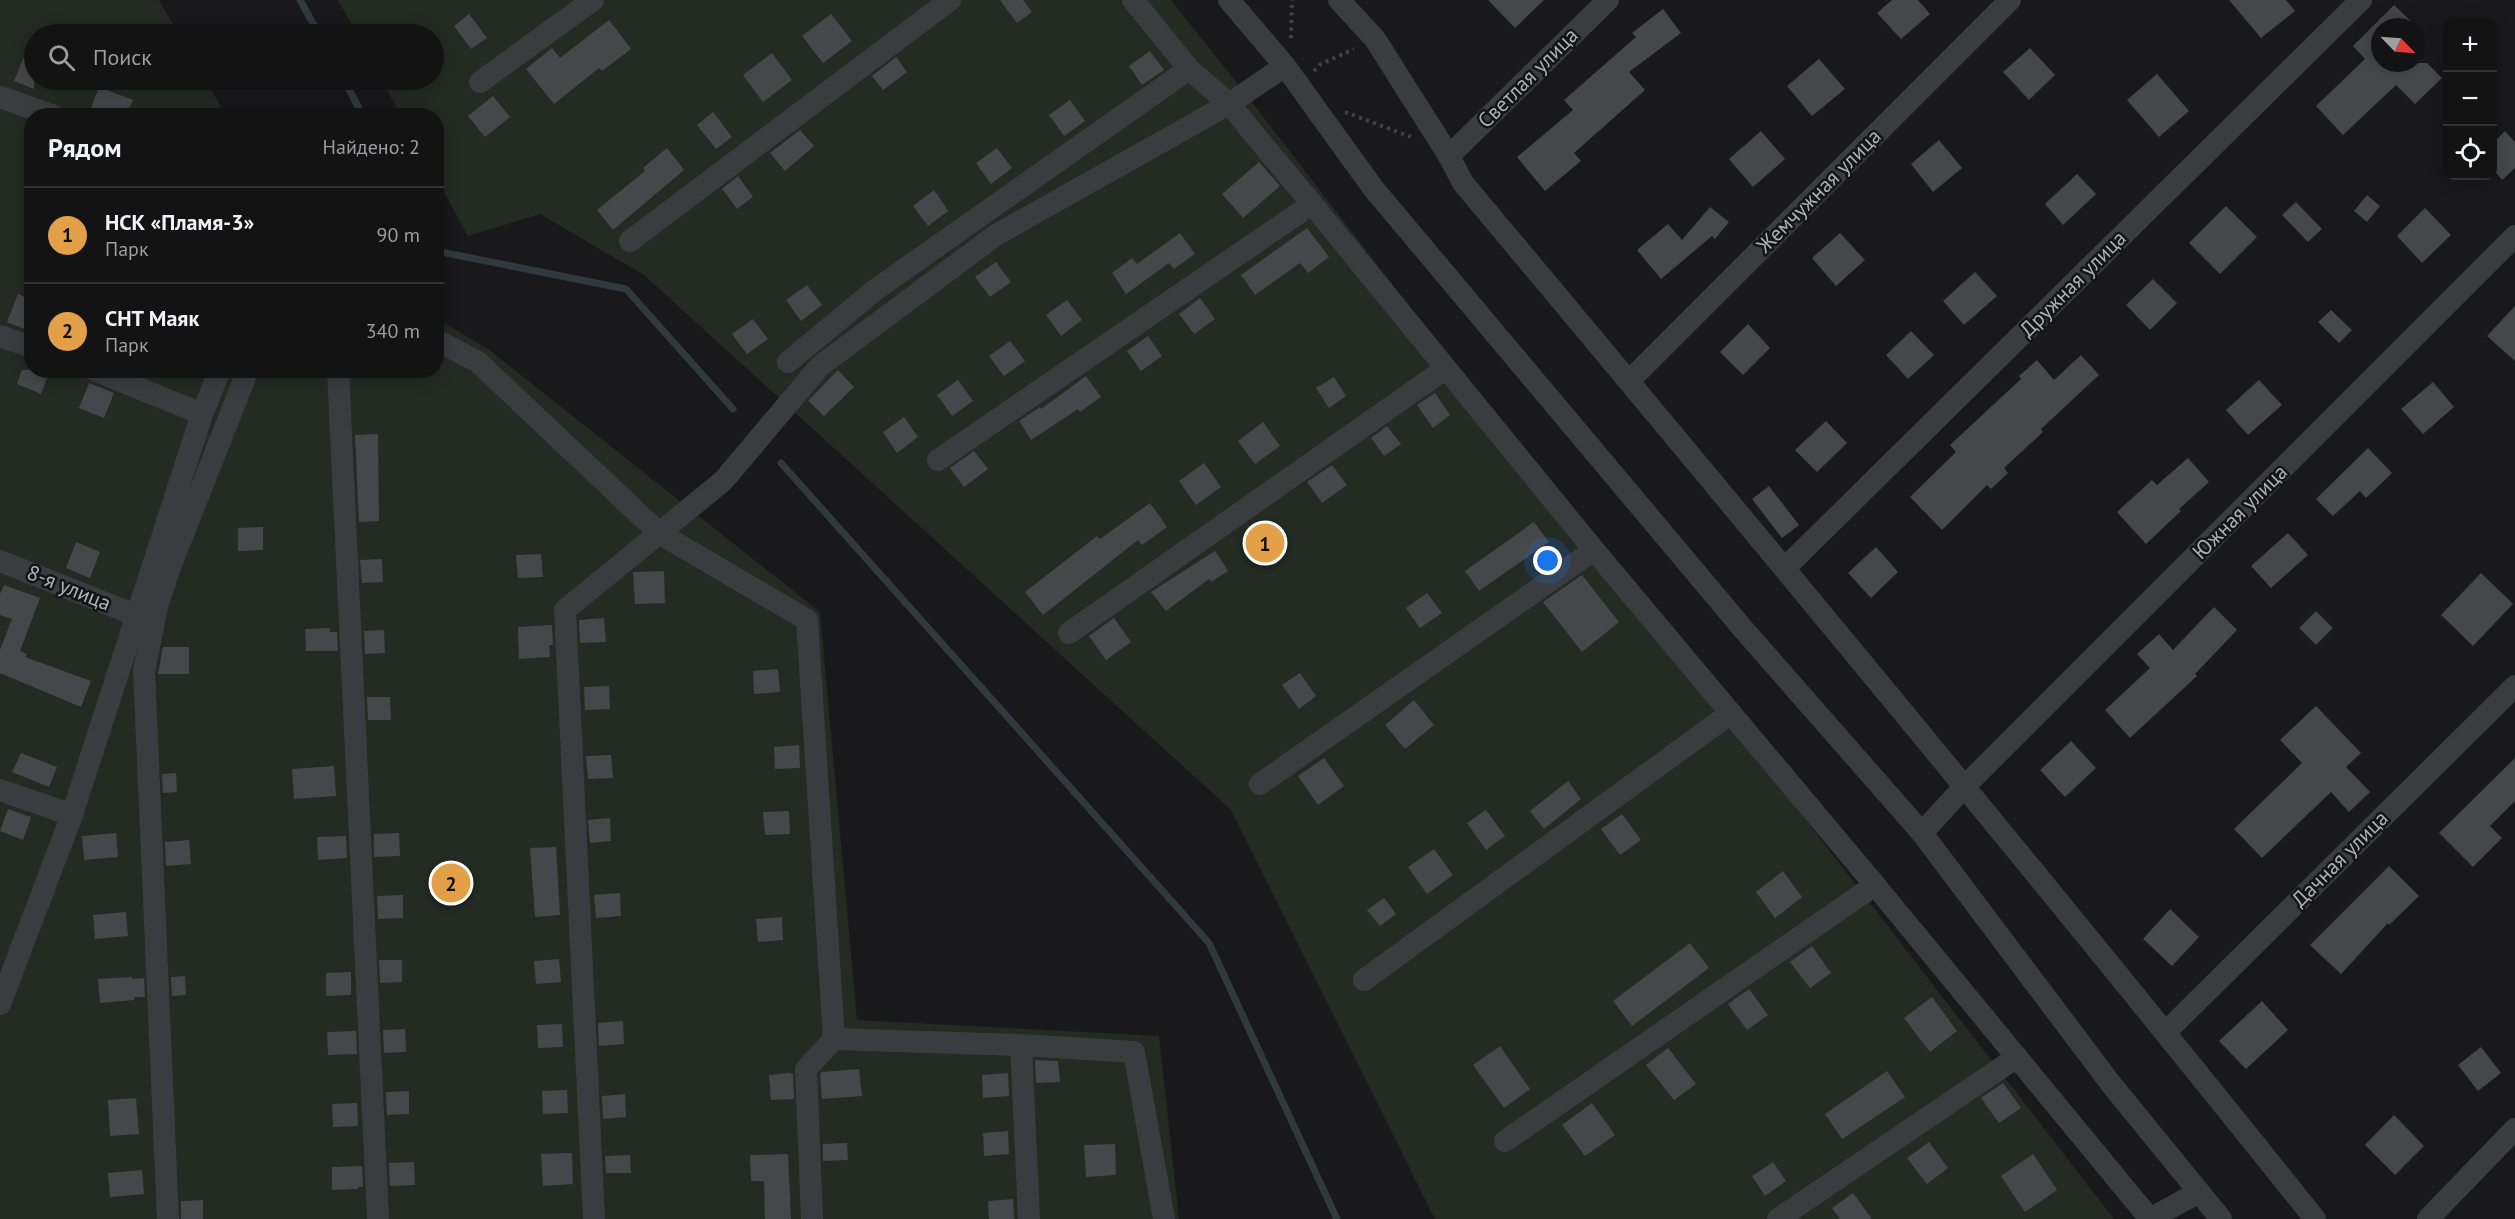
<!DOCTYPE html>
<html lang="ru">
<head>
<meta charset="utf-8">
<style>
	:root { --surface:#131314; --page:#202022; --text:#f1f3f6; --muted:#9d9ea0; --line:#323234; --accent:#e3a049 }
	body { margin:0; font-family:"PT Sans",sans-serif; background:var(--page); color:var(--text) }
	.controls { position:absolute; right:18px; top:18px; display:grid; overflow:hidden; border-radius:12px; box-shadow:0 3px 15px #0003 }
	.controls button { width:54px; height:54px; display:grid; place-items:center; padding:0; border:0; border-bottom:2px solid var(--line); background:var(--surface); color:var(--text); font:30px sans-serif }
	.compass { position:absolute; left:2371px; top:18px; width:54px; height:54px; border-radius:50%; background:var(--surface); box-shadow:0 3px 15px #0003; rotate:115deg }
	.you { position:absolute; left:1548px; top:561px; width:21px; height:21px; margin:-15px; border:4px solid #fff; border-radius:50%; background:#1a73e8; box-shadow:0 0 0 9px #1a73e833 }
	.badge { display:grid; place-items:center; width:39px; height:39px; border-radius:50%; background:var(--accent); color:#111; font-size:20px; font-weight:700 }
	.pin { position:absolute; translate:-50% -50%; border:3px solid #fff; box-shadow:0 2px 6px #0006 }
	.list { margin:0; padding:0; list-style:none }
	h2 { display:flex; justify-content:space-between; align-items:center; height:78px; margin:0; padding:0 24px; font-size:26px }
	h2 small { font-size:20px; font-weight:400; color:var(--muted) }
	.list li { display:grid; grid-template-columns:39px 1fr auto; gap:18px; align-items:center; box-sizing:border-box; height:96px; padding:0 24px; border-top:2px solid var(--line) }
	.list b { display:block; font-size:22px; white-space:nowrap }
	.list p { margin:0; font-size:20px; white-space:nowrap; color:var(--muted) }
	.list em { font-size:20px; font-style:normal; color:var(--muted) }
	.icon { flex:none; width:33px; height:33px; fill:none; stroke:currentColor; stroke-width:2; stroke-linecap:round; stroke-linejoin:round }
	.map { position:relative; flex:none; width:2515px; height:1219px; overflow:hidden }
	.search { position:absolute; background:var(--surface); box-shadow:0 3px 15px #0003; left:24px; top:24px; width:420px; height:66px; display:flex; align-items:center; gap:15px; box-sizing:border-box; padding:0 21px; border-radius:33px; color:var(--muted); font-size:22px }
	.panel { position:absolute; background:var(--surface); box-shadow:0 3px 15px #0003; left:24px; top:108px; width:420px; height:270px; border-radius:24px }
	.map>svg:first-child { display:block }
	.green { fill:#232b23 }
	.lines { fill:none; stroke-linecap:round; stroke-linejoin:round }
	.stream { stroke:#30393e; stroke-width:7 }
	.building { fill:#46474b }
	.path { stroke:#404346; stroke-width:4; stroke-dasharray:3 4.5; stroke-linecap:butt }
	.minor { stroke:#3a3c3f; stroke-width:22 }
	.labels { text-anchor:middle; stroke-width:5; stroke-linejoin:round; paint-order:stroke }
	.street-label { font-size:21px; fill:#acb2b9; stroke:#141416 }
</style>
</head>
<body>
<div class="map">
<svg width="2515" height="1219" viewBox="0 0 2515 1219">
	<rect width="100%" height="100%" fill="#19191b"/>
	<g class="green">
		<path d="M0 0H159L179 34H34V80H205L226 115 32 116V370H436L437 319 488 349 820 612 857 1020 1159 1036 1179 1219H0Z"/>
		<path d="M338 0H1171L1237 83 2114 1219H1435L1231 810 644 275 540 214 468 236 437 179 436 116 401 115 381 80H434V34H357Z"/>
	</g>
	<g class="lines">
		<g class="stream">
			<path d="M300 0 319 34"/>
			<path d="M344 80 363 116"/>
			<path d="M436 251 626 289 733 409"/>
			<path d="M781 463 1209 943 1337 1219"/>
		</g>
	</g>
	<g class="building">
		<path d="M1000 0H1023L1032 12 1017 23Z"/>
		<path d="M1488 0H1544L1515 28Z"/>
		<path d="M1892 0H1918L1930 14 1901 39 1877 13Z"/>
		<path d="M2229 0H2286L2295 11 2261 38Z"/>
		<path d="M2394 5 2417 27H2380V63H2427L2442 78 2415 104 2396 85 2343 135 2316 106 2365 59 2353 46Z"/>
		<path d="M1663 9 1681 33 1629 72 1645 90 1574 153 1581 161 1545 191 1517 157 1573 110 1564 100 1636 37 1632 33Z"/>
		<path d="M469 14 487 38 471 49 454 26Z"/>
		<path d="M831 14 852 41 823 63 802 36Z"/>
		<path d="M609 20 631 49 602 71 599 68 554 104 526 69 552 48 560 58Z"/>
		<path d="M34 32V89L14 81Z"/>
		<path d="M2030 48 2055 75 2029 100 2003 72Z"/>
		<path d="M1150 51 1164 70 1142 85 1129 66Z"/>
		<path d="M772 53 792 80 763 102 743 75Z"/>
		<path d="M896 57 907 72 883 90 872 76Z"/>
		<path d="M1819 59 1845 89 1812 116 1787 86Z"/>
		<path d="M2157 74 2189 111 2159 137 2127 100Z"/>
		<path d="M99 87 133 100 126 116H88Z"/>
		<path d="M493 96 510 117 485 137 468 116Z"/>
		<path d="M1070 100 1085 121 1064 136 1049 115Z"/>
		<path d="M713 112 732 137 716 149 697 125Z"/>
		<path d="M800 130 814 146 785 171 770 153Z"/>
		<path d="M1761 131 1785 159 1753 187 1729 159Z"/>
		<path d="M2505 131 2515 142V168L2502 180 2493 169V143Z"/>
		<path d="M1939 140 1962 168 1933 192 1911 164Z"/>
		<path d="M667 148 684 170 613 230 597 210 645 171 643 168Z"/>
		<path d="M997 148 1012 168 991 184 976 163Z"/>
		<path d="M1259 162 1280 186 1243 218 1222 194Z"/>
		<path d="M2077 174 2096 194 2063 225 2045 204Z"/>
		<path d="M738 176 753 197 737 209 722 189Z"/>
		<path d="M934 190 948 211 928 226 913 206Z"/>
		<path d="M2367 195 2380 206 2367 222 2354 211Z"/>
		<path d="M2296 202 2322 229 2308 242 2282 215Z"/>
		<path d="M2226 206 2257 237 2220 274 2189 243Z"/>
		<path d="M1710 207 1729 222 1715 239 1712 236 1661 279 1637 250 1668 224 1682 240Z"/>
		<path d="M2425 208 2451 235 2422 263 2397 236Z"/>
		<path d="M1307 228 1329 257 1308 273 1300 263 1255 295 1241 275Z"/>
		<path d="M1180 233 1195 254 1174 269 1169 263 1126 294 1112 273 1132 258 1137 264Z"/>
		<path d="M1840 233 1865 260 1836 286 1812 258Z"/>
		<path d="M996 262 1011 282 990 297 975 277Z"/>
		<path d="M1975 272 1997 296 1964 325 1943 301Z"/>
		<path d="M2153 279 2177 303 2150 330 2126 305Z"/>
		<path d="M807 285 822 305 801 321 786 300Z"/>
		<path d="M18 294 32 300V332L7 322Z"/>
		<path d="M1200 298 1215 319 1194 334 1179 314Z"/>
		<path d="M1067 300 1082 320 1061 336 1046 315Z"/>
		<path d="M2515 306V361L2487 336Z"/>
		<path d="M2331 310 2352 330 2339 343 2318 322Z"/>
		<path d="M753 319 768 339 747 354 732 334Z"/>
		<path d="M1748 324 1770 348 1743 375 1720 352Z"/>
		<path d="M1911 331 1934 355 1908 379 1886 355Z"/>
		<path d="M1148 336 1162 356 1141 371 1127 351Z"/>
		<path d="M1010 341 1025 361 1004 376 989 356Z"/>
		<path d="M2081 355 2099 375 2041 429 2043 432 2004 468 2008 473 1991 489 1987 485 1942 530 1910 497 1956 452 1950 445 2021 379 2019 376 2037 360 2054 380Z"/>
		<path d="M22 370H50L41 394 17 384Z"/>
		<path d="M838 370 854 387 824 416 808 401Z"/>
		<path d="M1086 376 1101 397 1080 412 1078 409 1031 440 1019 421 1040 407 1041 409Z"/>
		<path d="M1334 377 1346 396 1329 408 1316 388Z"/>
		<path d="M958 380 973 401 952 416 937 395Z"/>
		<path d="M2259 380 2282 405 2248 435 2226 410Z"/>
		<path d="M2433 382 2454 407 2423 434 2401 409Z"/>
		<path d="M89 383 114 393 104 418 79 408Z"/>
		<path d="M1435 393 1450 415 1433 428 1417 405Z"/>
		<path d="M904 417 918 437 897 453 883 432Z"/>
		<path d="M1826 421 1847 443 1817 472 1795 450Z"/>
		<path d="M1263 422 1280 446 1255 464 1238 441Z"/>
		<path d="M1387 426 1401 444 1384 456 1371 438Z"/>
		<path d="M378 434 379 521 359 522 355 435Z"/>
		<path d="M2368 448 2392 473 2366 498 2360 491 2333 516 2316 499Z"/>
		<path d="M974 451 988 469 964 487 950 468Z"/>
		<path d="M2188 458 2209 482 2179 509 2181 511 2146 544 2117 512 2152 480 2157 485Z"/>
		<path d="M1204 463 1221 487 1196 505 1179 481Z"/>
		<path d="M1332 465 1347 485 1322 503 1307 482Z"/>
		<path d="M1769 486 1799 525 1782 538 1752 499Z"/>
		<path d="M1150 503 1167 527 1142 545 1138 540 1043 615 1025 592 1097 536 1100 539Z"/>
		<path d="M1534 522 1549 542 1479 591 1465 571Z"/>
		<path d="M263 527V550L238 551V528Z"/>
		<path d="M2288 533 2308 555 2271 588 2251 566Z"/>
		<path d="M76 542 100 552 90 578 66 568Z"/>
		<path d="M1876 547 1898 572 1871 598 1848 573Z"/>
		<path d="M1215 551 1228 571 1211 582 1209 579 1166 611 1151 592Z"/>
		<path d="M541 554 543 577 518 578 516 555Z"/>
		<path d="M382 559 383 582 362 583 360 560Z"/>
		<path d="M664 571 665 603 635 604 633 572Z"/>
		<path d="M2481 573 2513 604 2473 646 2441 615Z"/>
		<path d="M1582 575 1619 622 1582 652 1543 602Z"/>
		<path d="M4 585 40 598 20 651 27 654 25 657 91 681 81 707 0 673V650L12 619 0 615V594Z"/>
		<path d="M1427 593 1442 613 1420 628 1406 608Z"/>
		<path d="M2214 607 2237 630 2195 674 2197 676 2130 738 2105 710 2150 668 2137 654 2159 634 2173 650Z"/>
		<path d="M2316 611 2333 628 2316 645 2299 628Z"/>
		<path d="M604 618 606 642 580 643 579 620Z"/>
		<path d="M1114 618 1131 642 1106 660 1089 636Z"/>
		<path d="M552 625 553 645H549L550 657 519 659 518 627Z"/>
		<path d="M330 628V632H337L338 651H306L305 629Z"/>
		<path d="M384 630 385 653 365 654 364 631Z"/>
		<path d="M163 647H189V674H158Z"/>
		<path d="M778 669 780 692 754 694 753 671Z"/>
		<path d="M1300 673 1316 696 1299 709 1282 685Z"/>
		<path d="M609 686 610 709 585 710 584 687Z"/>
		<path d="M367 697H390L391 720H368Z"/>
		<path d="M1414 700 1434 725 1405 749 1385 725Z"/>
		<path d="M2316 706 2361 753 2346 767 2370 792 2349 812 2331 792 2262 858 2234 829 2302 763 2280 740Z"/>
		<path d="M2071 741 2096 768 2065 797 2040 770Z"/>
		<path d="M799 745 800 768 775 769 774 747Z"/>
		<path d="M21 753 57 767 49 787 12 772Z"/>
		<path d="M611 755 613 778 588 779 586 756Z"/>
		<path d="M1324 758 1344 786 1318 805 1298 776Z"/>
		<path d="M2515 758V801L2490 826 2502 838 2473 867 2439 833Z"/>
		<path d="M334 766 336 796 294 799 292 769Z"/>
		<path d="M176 773 177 792 163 793 162 774Z"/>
		<path d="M1568 781 1581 799 1544 829 1530 811Z"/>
		<path d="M8 809 31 817 23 840 0 831Z"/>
		<path d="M1486 810 1505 836 1486 850 1467 823Z"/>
		<path d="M789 811 790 834 765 835 763 812Z"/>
		<path d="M1622 814 1641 840 1620 855 1601 829Z"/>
		<path d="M610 818 611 841 590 843 588 820Z"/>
		<path d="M116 833 118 857 84 860 82 836Z"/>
		<path d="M399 833 400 856 374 857V834Z"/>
		<path d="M346 836 347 858 318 860 317 837Z"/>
		<path d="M189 840 191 864 166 866 165 842Z"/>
		<path d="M556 847 560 915 535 917 530 848Z"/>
		<path d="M1434 849 1453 875 1427 894 1408 867Z"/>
		<path d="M2389 866 2419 896 2389 925 2388 923 2341 974 2310 945Z"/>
		<path d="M1783 871 1802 897 1775 918 1756 892Z"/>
		<path d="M620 893 621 916 596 918 594 895Z"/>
		<path d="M403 895V918L378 919 377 896Z"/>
		<path d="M1384 898 1396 914 1380 926 1367 910Z"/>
		<path d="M2170 909 2199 937 2172 966 2143 939Z"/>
		<path d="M126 912 128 936 95 939 93 915Z"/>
		<path d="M782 917 783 940 758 942 756 919Z"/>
		<path d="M1690 943 1709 968 1632 1026 1613 1001Z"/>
		<path d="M1812 946 1831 973 1810 988 1790 962Z"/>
		<path d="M559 959 561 982 536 984 534 961Z"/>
		<path d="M379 960H402V982L380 983Z"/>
		<path d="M351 972V995L326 996V973Z"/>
		<path d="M185 976 186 995 172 996 171 977Z"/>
		<path d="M132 977V979L144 978 145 997H134V1000L100 1003 98 979Z"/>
		<path d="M1749 989 1768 1015 1747 1030 1728 1004Z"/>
		<path d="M1932 997 1957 1031 1930 1052 1904 1018Z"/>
		<path d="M2262 1001 2288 1030 2246 1069 2219 1041Z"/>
		<path d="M623 1021 624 1044 599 1046 598 1023Z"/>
		<path d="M562 1024 563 1047 538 1048 537 1025Z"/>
		<path d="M405 1029 406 1052 384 1053 383 1030Z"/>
		<path d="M356 1031 357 1054 328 1055 327 1032Z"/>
		<path d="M1500 1046 1530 1089 1504 1108 1473 1065Z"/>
		<path d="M2481 1047 2501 1073 2478 1091 2458 1065Z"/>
		<path d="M1668 1048 1696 1084 1674 1100 1646 1065Z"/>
		<path d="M1035 1060 1058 1061 1060 1082 1036 1083Z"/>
		<path d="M859 1069 862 1096 822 1099 820 1074 822 1072Z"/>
		<path d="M1887 1071 1905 1097 1842 1139 1825 1114Z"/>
		<path d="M788 1073 793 1074 794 1099 771 1100 769 1075Z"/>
		<path d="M1008 1073 1009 1096 983 1098 982 1075Z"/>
		<path d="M2003 1083 2021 1108 1999 1123 1981 1098Z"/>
		<path d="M567 1090 568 1113 543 1114 542 1091Z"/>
		<path d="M409 1091V1114L387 1115 386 1092Z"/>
		<path d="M625 1094 626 1117 603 1119 602 1096Z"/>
		<path d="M136 1098 139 1134 110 1136 108 1100Z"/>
		<path d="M357 1103 358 1126 333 1127 332 1104Z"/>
		<path d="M1592 1103 1615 1135 1585 1156 1562 1125Z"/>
		<path d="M2394 1115 2424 1146 2395 1175 2365 1145Z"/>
		<path d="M1008 1131 1009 1154 984 1156 983 1133Z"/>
		<path d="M1929 1142 1948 1168 1927 1184 1907 1158Z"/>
		<path d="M847 1143 848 1160 823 1161V1144Z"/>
		<path d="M1115 1144 1116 1175 1086 1177 1084 1145Z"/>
		<path d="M572 1153 573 1184 543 1186 541 1154Z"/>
		<path d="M788 1154 791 1219H765L764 1181H751L750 1155Z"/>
		<path d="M2033 1154 2057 1190 2025 1212 2001 1176Z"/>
		<path d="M630 1155 631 1173H606L605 1156Z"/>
		<path d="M414 1162 415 1185 390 1186 389 1163Z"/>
		<path d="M1773 1162 1786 1181 1765 1196 1752 1176Z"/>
		<path d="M362 1166 363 1187H358V1189L332 1190V1167Z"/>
		<path d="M142 1170 144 1194 110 1197 108 1173Z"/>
		<path d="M1853 1193 1872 1219H1840L1832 1208Z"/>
		<path d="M1013 1199 1014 1219H989L988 1201Z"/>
		<path d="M203 1200V1219H181V1201Z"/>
	</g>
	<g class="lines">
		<g class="path">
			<path d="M1291 38 1292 0"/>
			<path d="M1314 71 1321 64 1354 49"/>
			<path d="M1345 112 1411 137"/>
		</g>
		<g class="minor">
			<path d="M1133 0 1189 69 1229 104 1312 204 1594 550 1875 885 2150 1219"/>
			<path d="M1229 0 1285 66 1373 188 1744 630 1922 833 2111 1084 2221 1219"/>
			<path d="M1339 0 1375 39 1449 156 1463 183C1750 526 2036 870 2315 1219"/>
			<path d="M480 82 593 0"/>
			<path d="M0 97 54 116"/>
			<path d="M1449 156 1608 0"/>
			<path d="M630 241 950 0"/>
			<path d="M0 336 32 347"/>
			<path d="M436 340 478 362 659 533 807 620 834 1039 806 1069 812 1219"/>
			<path d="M788 362 875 290 1189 69"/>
			<path d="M94 370 202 414"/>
			<path d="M338 370 378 1219"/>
			<path d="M1629 381 2010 0"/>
			<path d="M938 460 1312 204"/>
			<path d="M0 561 138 616"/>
			<path d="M1785 568 2361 0"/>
			<path d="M1069 633 1445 369"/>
			<path d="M1260 784 1594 550"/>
			<path d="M0 790 72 815"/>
			<path d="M1922 833 1964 787 2515 236"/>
			<path d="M1364 980 1731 713"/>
			<path d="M0 1004 72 815 202 414 220 370"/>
			<path d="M2166 1032 2515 686"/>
			<path d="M834 1039 1021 1045 1134 1052 1164 1219"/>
			<path d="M1021 1045 1029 1219"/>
			<path d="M1505 1141 1875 885"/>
			<path d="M168 1219 144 671 157 607 170 567 248 370"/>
			<path d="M594 1219 565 610 723 481 820 366 996 235 1229 104 1285 66"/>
			<path d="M1778 1219 2017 1057"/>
			<path d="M2150 1219 2199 1192"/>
			<path d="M2428 1219 2515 1129"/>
		</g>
	</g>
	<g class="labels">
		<g class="street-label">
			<text transform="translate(1528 78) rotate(-45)" y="7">Светлая улица</text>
			<text transform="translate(1819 191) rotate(-45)" y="7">Жемчужная улица</text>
			<text transform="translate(2073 284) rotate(-45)" y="7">Дружная улица</text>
			<text transform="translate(2240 512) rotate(-45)" y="7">Южная улица</text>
			<text transform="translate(69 588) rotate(22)" y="7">8-я улица</text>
			<text transform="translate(2340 859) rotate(-45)" y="7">Дачная улица</text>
		</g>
	</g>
</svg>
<div class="controls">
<button>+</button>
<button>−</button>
<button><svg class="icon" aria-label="locate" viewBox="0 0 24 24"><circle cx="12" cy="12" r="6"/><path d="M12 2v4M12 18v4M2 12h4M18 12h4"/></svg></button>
</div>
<svg class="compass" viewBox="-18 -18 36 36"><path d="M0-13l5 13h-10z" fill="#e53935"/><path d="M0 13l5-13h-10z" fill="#9d9ea0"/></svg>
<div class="you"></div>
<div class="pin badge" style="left:1265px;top:543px">1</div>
<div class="pin badge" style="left:451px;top:883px">2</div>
<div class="search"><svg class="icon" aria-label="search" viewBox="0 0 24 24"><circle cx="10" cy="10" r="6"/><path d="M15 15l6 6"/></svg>Поиск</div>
<section class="panel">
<h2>Рядом<small>Найдено: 2</small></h2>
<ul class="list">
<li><span class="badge">1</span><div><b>НСК «Пламя-3»</b><p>Парк</p></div><em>90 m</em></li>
<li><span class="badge">2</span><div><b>СНТ Маяк</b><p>Парк</p></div><em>340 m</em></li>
</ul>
</section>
</div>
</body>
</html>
